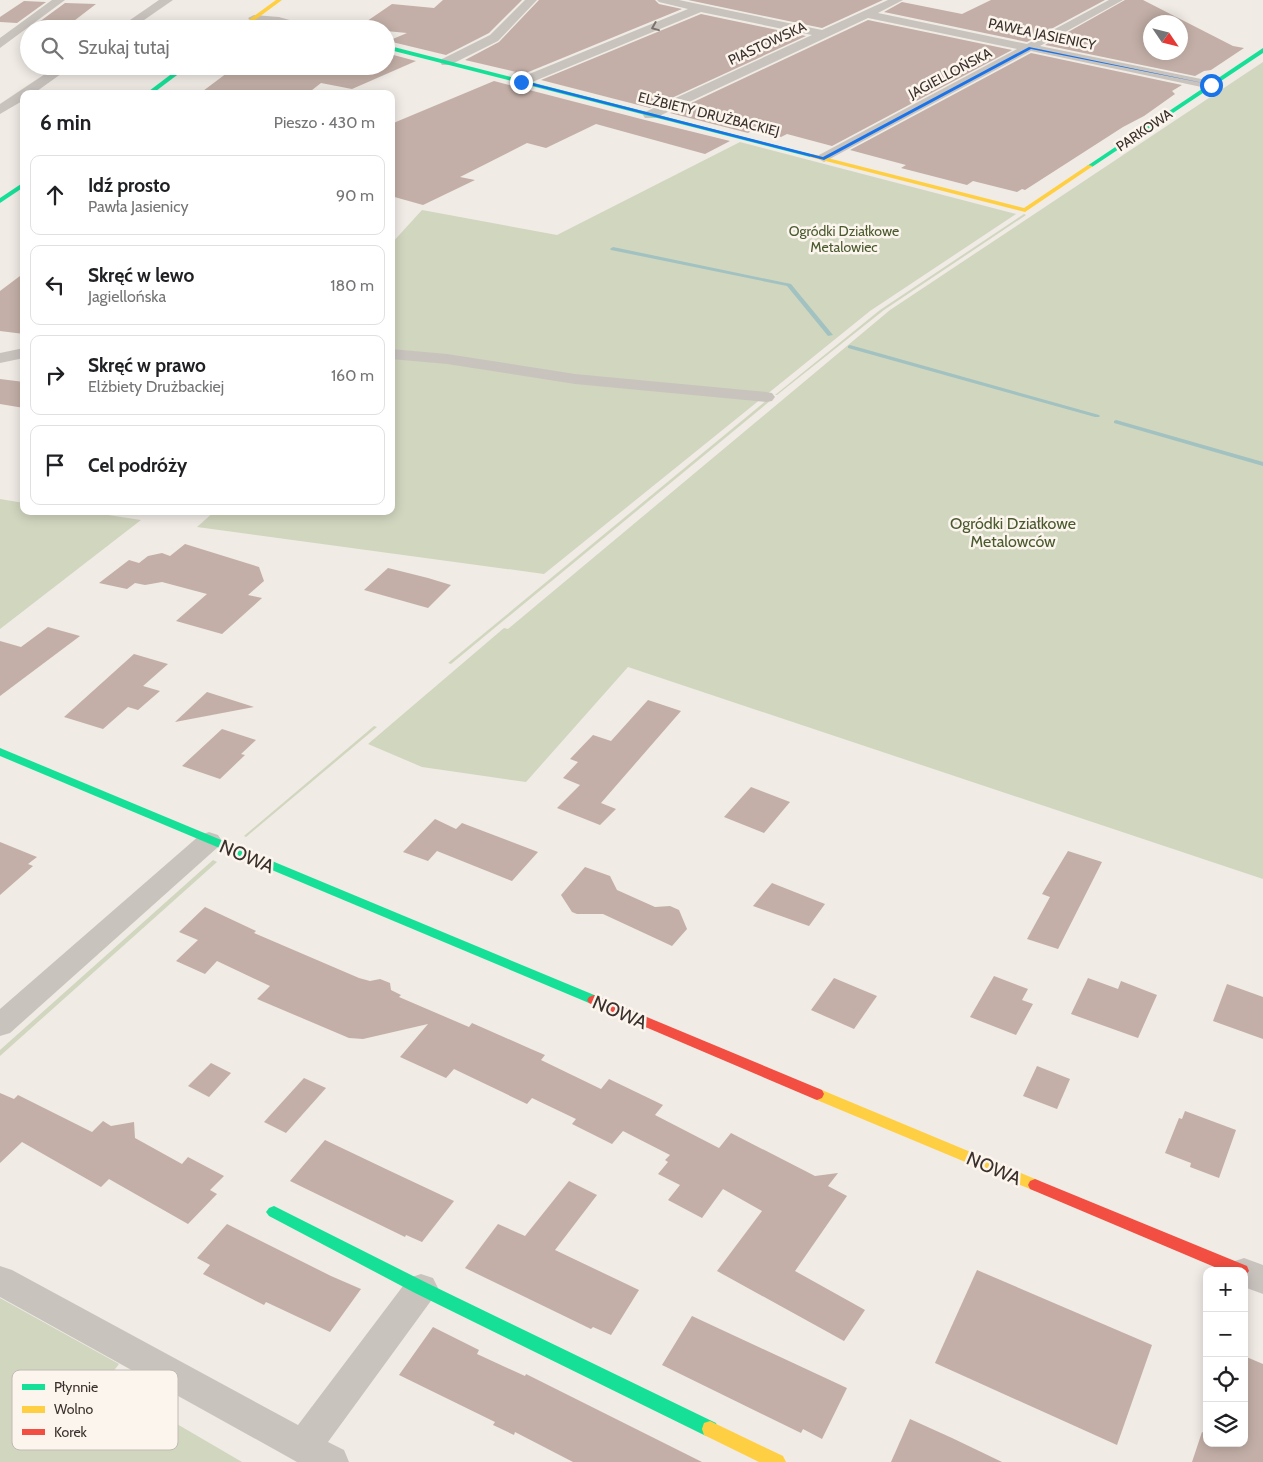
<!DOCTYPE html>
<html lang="pl">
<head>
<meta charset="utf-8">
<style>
	:root { --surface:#fff; --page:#f2f2f2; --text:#202124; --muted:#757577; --line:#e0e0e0 }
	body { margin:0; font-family:Cabin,sans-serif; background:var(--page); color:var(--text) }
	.controls { position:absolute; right:15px; bottom:15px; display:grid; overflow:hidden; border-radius:10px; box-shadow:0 2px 12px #0003 }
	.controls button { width:45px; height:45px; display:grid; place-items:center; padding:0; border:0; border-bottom:1px solid var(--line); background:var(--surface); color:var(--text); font:25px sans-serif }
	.compass { position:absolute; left:1143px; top:15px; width:45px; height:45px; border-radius:50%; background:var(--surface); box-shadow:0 2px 12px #0003; rotate:125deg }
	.stop { position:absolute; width:15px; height:15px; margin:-11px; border:4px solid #1a73e8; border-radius:50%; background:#fff }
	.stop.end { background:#1a73e8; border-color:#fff; box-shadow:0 1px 5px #0008 }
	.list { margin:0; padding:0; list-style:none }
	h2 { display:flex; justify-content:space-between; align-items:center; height:65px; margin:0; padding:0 20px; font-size:21px }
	h2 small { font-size:16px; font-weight:400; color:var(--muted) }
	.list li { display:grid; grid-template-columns:32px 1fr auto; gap:15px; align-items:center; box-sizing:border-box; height:80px; margin:0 10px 10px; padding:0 10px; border:1px solid var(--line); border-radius:10px }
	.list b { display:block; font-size:19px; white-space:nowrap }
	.list p { margin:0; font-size:16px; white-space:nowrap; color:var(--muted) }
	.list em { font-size:16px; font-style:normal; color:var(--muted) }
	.icon { flex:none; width:28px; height:28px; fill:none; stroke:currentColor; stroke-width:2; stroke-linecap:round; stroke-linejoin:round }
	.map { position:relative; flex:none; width:1263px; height:1462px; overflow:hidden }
	.search { position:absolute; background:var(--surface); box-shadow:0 2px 12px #0003; left:20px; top:20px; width:375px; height:55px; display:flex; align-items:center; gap:12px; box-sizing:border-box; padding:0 18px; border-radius:28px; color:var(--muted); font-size:19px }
	.panel { position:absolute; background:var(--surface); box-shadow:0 2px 12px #0003; left:20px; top:90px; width:375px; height:425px; border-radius:10px }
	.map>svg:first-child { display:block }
	.green { fill:#d1d6bf }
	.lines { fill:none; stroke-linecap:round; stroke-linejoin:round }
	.stream { fill:#a1c2c1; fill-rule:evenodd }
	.building { fill:#c3afa7; fill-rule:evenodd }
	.street { fill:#c9c3be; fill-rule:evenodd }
	.fast { fill:#16e098; fill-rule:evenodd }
	.slow { fill:#ffcf43; fill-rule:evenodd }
	.jam { fill:#f24e42; fill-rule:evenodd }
	.oneway { stroke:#7b726d }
	.route { fill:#1a73e8 }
	.labels { text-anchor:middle; stroke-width:5; stroke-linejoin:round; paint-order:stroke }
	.far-street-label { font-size:14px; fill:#3b302b; stroke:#fbf5ee }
	.far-park-label { font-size:14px; fill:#4a5a2e; stroke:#fbf5ee }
	.park-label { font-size:16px; fill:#4a5a2e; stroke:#fbf5ee }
	.near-street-label { font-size:19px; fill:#3b302b; stroke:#fbf5ee }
	.key { fill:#fbf5ee; stroke:#c1bab4; stroke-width:1 }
	.key-label { font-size:14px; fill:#3b302b }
</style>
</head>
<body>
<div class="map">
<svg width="1263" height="1462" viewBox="0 0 1263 1462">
	<rect width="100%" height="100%" fill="#f0ebe5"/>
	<g class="green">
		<path d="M1263 62V879L628 667 526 782 422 767 368 744 504 628 508 629 890 310Z"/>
		<path d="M740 142 1016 214 870 311 544 574 197 527 215 511H391V244L422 210 557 235Z"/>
		<path d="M1024 214 1026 215 884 310 777 395H775L880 310Z"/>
		<path d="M767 400 770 401 451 664 448 663Z"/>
		<path d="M0 499 24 503V511H82L141 520 0 629Z"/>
		<path d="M374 726 377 727 246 837 244 836Z"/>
		<path d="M213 860 217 862 0 1056V1050Z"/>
		<path d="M0 1298 119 1364 105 1382 242 1462H0Z"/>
	</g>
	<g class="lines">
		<g class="stream">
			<path d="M613 247 791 284 833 335 828 336 787 286 611 250 610 249Z"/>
			<path d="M850 345 1099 415 1100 416 1099 417H1095L848 348V346Z"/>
			<path d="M1116 420 1263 462V466L1114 423V421Z"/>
		</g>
	</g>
	<g class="building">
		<path d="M443 0H522L489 33 446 55 388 41 407 33 386 31V29L357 28 392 4 434 8Z"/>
		<path d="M539 0H655L659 4 682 9 521 75 513 73 516 72 465 60 499 42Z"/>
		<path d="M688 0H883L822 28Z"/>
		<path d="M991 0H1105L1027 42 884 12 902 2 962 14Z"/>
		<path d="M1125 0H1143L1233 46 1244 48 1211 70 1204 71 1195 76 1045 45ZM1150 22H1180V52H1150Z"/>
		<path d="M24 1 46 2 17 23 0 22V17Z"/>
		<path d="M65 3 96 4 66 27 35 25Z"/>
		<path d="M701 14 806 36 650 108 541 80Z"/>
		<path d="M868 20 1012 50 832 146 787 134 781 137 753 130 748 133 670 113Z"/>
		<path d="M386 53 416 61 352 89 321 83 307 94H199L231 70 249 73 264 66H279L315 73 330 66H386Z"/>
		<path d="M1031 53 1182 85 1172 91 1175 94 1144 116 1123 127 1025 190 1022 189 1017 192 973 181 967 185 901 168 906 165 850 150Z"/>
		<path d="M494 81 645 120 730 141 705 154 596 124 546 148 527 143 460 177 475 180 423 205 391 196V124Z"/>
		<path d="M24 273V334L0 331V291Z"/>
		<path d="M0 379 24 382V408L0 404Z"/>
		<path d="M185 544 259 567 264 581 248 595 262 598 222 634 176 621 207 594 162 582 145 585 135 583 127 589 99 583 129 560 139 563 148 556 162 553 170 556Z"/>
		<path d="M388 568 428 578 451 585 428 608 364 590Z"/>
		<path d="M48 627 80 636 0 696V641L21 647Z"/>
		<path d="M134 654 168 664 143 686 160 691 138 710 128 707 103 729 64 717Z"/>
		<path d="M207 692 254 707 175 722Z"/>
		<path d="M648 700 681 711 601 803 616 809 600 825 557 808 580 785 563 778 578 762 570 759 593 735 611 741Z"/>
		<path d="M222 729 256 740 241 754 245 755 220 779 182 766Z"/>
		<path d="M751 787 790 802 764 833 724 817Z"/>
		<path d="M435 819 456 829 462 823 538 852 512 881 437 851 428 861 403 852Z"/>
		<path d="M0 842 37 857 28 864 33 866 0 895Z"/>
		<path d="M1068 851 1102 862 1058 949 1027 939 1050 897 1042 894Z"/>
		<path d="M585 867 610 876 617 890 655 907 670 906 679 910 687 929 672 946 603 914H577L572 912 561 895Z"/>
		<path d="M772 883 825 904 809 926 753 906Z"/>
		<path d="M205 907 256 931 254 933 359 978 370 981 380 979 390 983 391 990 401 995 399 997 469 1027 472 1023 531 1049 545 1055 541 1060 601 1089 609 1079 663 1105 655 1115 719 1148 731 1133 815 1176 838 1173 828 1186 847 1196 795 1271 865 1310 844 1341 717 1271 762 1211 723 1189 702 1218 668 1200 680 1185 658 1174 668 1162 665 1160 670 1155 623 1131 612 1144 572 1124 576 1119 532 1098 527 1104 454 1069 446 1078 400 1057 428 1024 363 1039 349 1038 257 999 270 986 217 961 205 974 176 961 198 940 179 932Z"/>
		<path d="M994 976 1028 989 1022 1000 1033 1004 1016 1035 970 1017Z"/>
		<path d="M834 978 877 996 854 1029 811 1010Z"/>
		<path d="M1088 978 1118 989 1121 981 1157 995 1138 1038 1071 1014Z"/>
		<path d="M1227 984 1263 997V1039L1213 1021Z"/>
		<path d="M211 1063 231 1073 209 1097 188 1086Z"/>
		<path d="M1037 1066 1070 1079 1057 1109 1023 1096Z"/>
		<path d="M304 1078 326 1088 286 1133 264 1122Z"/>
		<path d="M0 1093 14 1099 18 1095 92 1132 103 1121 111 1126 134 1122 135 1138 182 1164 188 1157 224 1176 210 1190 217 1194 188 1224 109 1179 101 1187 22 1142 0 1163Z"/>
		<path d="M1185 1111 1236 1130 1219 1178 1190 1167 1191 1163 1165 1153 1179 1118 1182 1119Z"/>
		<path d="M325 1140 388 1170 454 1201 422 1242 406 1235 405 1237 290 1181Z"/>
		<path d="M569 1181 597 1195 555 1250 639 1290 611 1335 593 1327 591 1329 465 1268 498 1224 525 1236Z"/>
		<path d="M227 1224 331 1276 361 1289 330 1332 266 1302 264 1305 203 1274 210 1265 197 1258Z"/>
		<path d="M977 1270 1152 1345 1117 1445 935 1363Z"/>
		<path d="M692 1316 847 1388 822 1439 803 1429 801 1433 662 1365Z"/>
		<path d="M433 1327 479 1350 477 1354 525 1376 526 1374 702 1462H573L515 1432 514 1435 493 1425 495 1422 399 1375Z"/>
		<path d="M1244 1356 1263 1364V1462H1192L1202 1432 1206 1434 1207 1430V1443H1244Z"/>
		<path d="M910 1419 952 1438 1002 1462H891Z"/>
	</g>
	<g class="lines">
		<g class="street">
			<path d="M52 0H65L0 48V38Z"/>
			<path d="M159 0H173L131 29H117Z"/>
			<path d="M525 0H537L498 41 450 65H442L440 62 442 59 490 35Z"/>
			<path d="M657 0H679L822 30 888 0H903L878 13 1027 44 1109 0H1123L1040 46 1211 81 1217 85 1211 89 1031 51 824 162 817 158 819 155 1017 49 868 18 655 118H645L643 115 645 112 812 35 701 12 525 85H517L515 82 517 79 688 9 659 2Z"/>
			<path d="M254 15 279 17 321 29H300L279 23 250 20 248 18Z"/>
			<path d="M57 66H72L33 94H24V100L0 114V104Z"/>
			<path d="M24 348V358L0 363V353Z"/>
			<path d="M391 349 447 354 575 374 766 392 772 393 775 397 772 401 766 402 575 384 447 364 391 359Z"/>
			<path d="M209 832 218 835 222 841 218 847 10 1033 0 1036V1009L200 835Z"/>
			<path d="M1244 1258 1263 1265V1294L1244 1287V1271H1228L1232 1262Z"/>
			<path d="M0 1266 12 1270 298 1425 409 1278 421 1274 433 1278 438 1288 433 1298 328 1442 344 1450 349 1462H297L0 1297Z"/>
		</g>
		<g class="fast">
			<path d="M386 45 814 155 815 156 810 157 386 49Z"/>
			<path d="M1263 48V53L1092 167 1087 166Z"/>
			<path d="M182 66H189L152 94H145Z"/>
			<path d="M24 182V187L0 203V198Z"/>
			<path d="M0 748 599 997 601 1000 599 1003 594 1005 589 1003 0 756Z"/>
			<path d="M274 1206 427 1283 716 1423 718 1429 716 1435 710 1437 704 1435 415 1293 269 1216 266 1212 269 1208Z"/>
		</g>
		<g class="slow">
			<path d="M276 0H282L243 29H236Z"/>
			<path d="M812 154 1024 208 1088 165 1093 166 1025 212 810 157V155Z"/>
			<path d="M817 1088 1040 1181 1042 1185 1040 1189 1035 1191 1030 1189 812 1098 810 1094 812 1090Z"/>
			<path d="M710 1421 783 1456 786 1462H759L704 1435 702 1429 704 1423Z"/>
		</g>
		<g class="jam">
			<path d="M594 995 822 1090 824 1094 822 1098 817 1100 812 1098 589 1003 587 1000 589 997Z"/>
			<path d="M1035 1179 1247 1266 1249 1271 1244 1277V1271H1224L1030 1189 1028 1185 1030 1181Z"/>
		</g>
	</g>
	<defs><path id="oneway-chevron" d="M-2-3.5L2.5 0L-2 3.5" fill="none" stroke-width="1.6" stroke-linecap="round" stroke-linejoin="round" transform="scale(1.25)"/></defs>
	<use class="oneway" href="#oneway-chevron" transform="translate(655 27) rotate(158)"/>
	<path class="route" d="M1029 47 1213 85 1031 49 824 160 519 82 521 80 823 157Z"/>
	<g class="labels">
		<g class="far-street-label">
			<text transform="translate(1042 34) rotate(12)" y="5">PAWŁA JASIENICY</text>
			<text transform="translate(767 43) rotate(-25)" y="5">PIASTOWSKA</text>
			<text transform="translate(950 73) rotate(-28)" y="5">JAGIELLOŃSKA</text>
			<text transform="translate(709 114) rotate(14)" y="5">ELŻBIETY DRUŻBACKIEJ</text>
			<text transform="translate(1144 130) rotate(-34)" y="5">PARKOWA</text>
		</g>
		<g class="far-park-label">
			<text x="844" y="236">Ogródki Działkowe<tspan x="844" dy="16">Metalowiec</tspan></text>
		</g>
		<g class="park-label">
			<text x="1013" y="529">Ogródki Działkowe<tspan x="1013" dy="18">Metalowców</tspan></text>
		</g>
		<g class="near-street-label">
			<text transform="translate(247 856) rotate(23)" y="7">NOWA</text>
			<text transform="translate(620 1012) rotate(23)" y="7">NOWA</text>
			<text transform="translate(994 1168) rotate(23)" y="7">NOWA</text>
		</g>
	</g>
	<rect x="12" y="1370" width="166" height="80" rx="8" class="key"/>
	<rect x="22" y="1384" width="23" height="6" fill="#16e098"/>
	<rect x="22" y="1406" width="23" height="7" fill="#ffcf43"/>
	<rect x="22" y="1429" width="23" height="6" fill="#f24e42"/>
	<g class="key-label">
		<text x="54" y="1392">Płynnie</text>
		<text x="54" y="1414">Wolno</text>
		<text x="54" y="1437">Korek</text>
	</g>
</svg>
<div class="controls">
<button>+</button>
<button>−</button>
<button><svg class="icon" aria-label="locate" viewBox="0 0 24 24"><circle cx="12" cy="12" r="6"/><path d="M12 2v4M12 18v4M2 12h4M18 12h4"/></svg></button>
<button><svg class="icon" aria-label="layers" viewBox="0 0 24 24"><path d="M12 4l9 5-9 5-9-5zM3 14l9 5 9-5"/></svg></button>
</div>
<svg class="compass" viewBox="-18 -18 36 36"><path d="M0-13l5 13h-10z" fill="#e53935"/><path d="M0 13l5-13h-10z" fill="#757577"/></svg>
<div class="stop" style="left:1211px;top:85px"></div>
<div class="stop end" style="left:521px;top:82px"></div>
<div class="search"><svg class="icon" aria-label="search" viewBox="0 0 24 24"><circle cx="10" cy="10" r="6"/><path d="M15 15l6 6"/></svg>Szukaj tutaj</div>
<section class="panel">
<h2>6 min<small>Pieszo · 430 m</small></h2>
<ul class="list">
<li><svg class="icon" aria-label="ahead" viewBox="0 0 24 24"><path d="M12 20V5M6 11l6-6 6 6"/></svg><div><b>Idź prosto</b><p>Pawła Jasienicy</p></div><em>90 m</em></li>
<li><svg class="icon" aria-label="left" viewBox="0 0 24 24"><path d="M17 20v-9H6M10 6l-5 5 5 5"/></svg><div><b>Skręć w lewo</b><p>Jagiellońska</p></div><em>180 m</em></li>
<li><svg class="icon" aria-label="right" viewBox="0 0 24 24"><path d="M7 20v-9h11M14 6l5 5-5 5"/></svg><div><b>Skręć w prawo</b><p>Elżbiety Drużbackiej</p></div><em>160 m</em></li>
<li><svg class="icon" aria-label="arrive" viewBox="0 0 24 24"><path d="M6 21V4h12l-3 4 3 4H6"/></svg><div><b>Cel podróży</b></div></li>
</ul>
</section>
</div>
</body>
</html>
